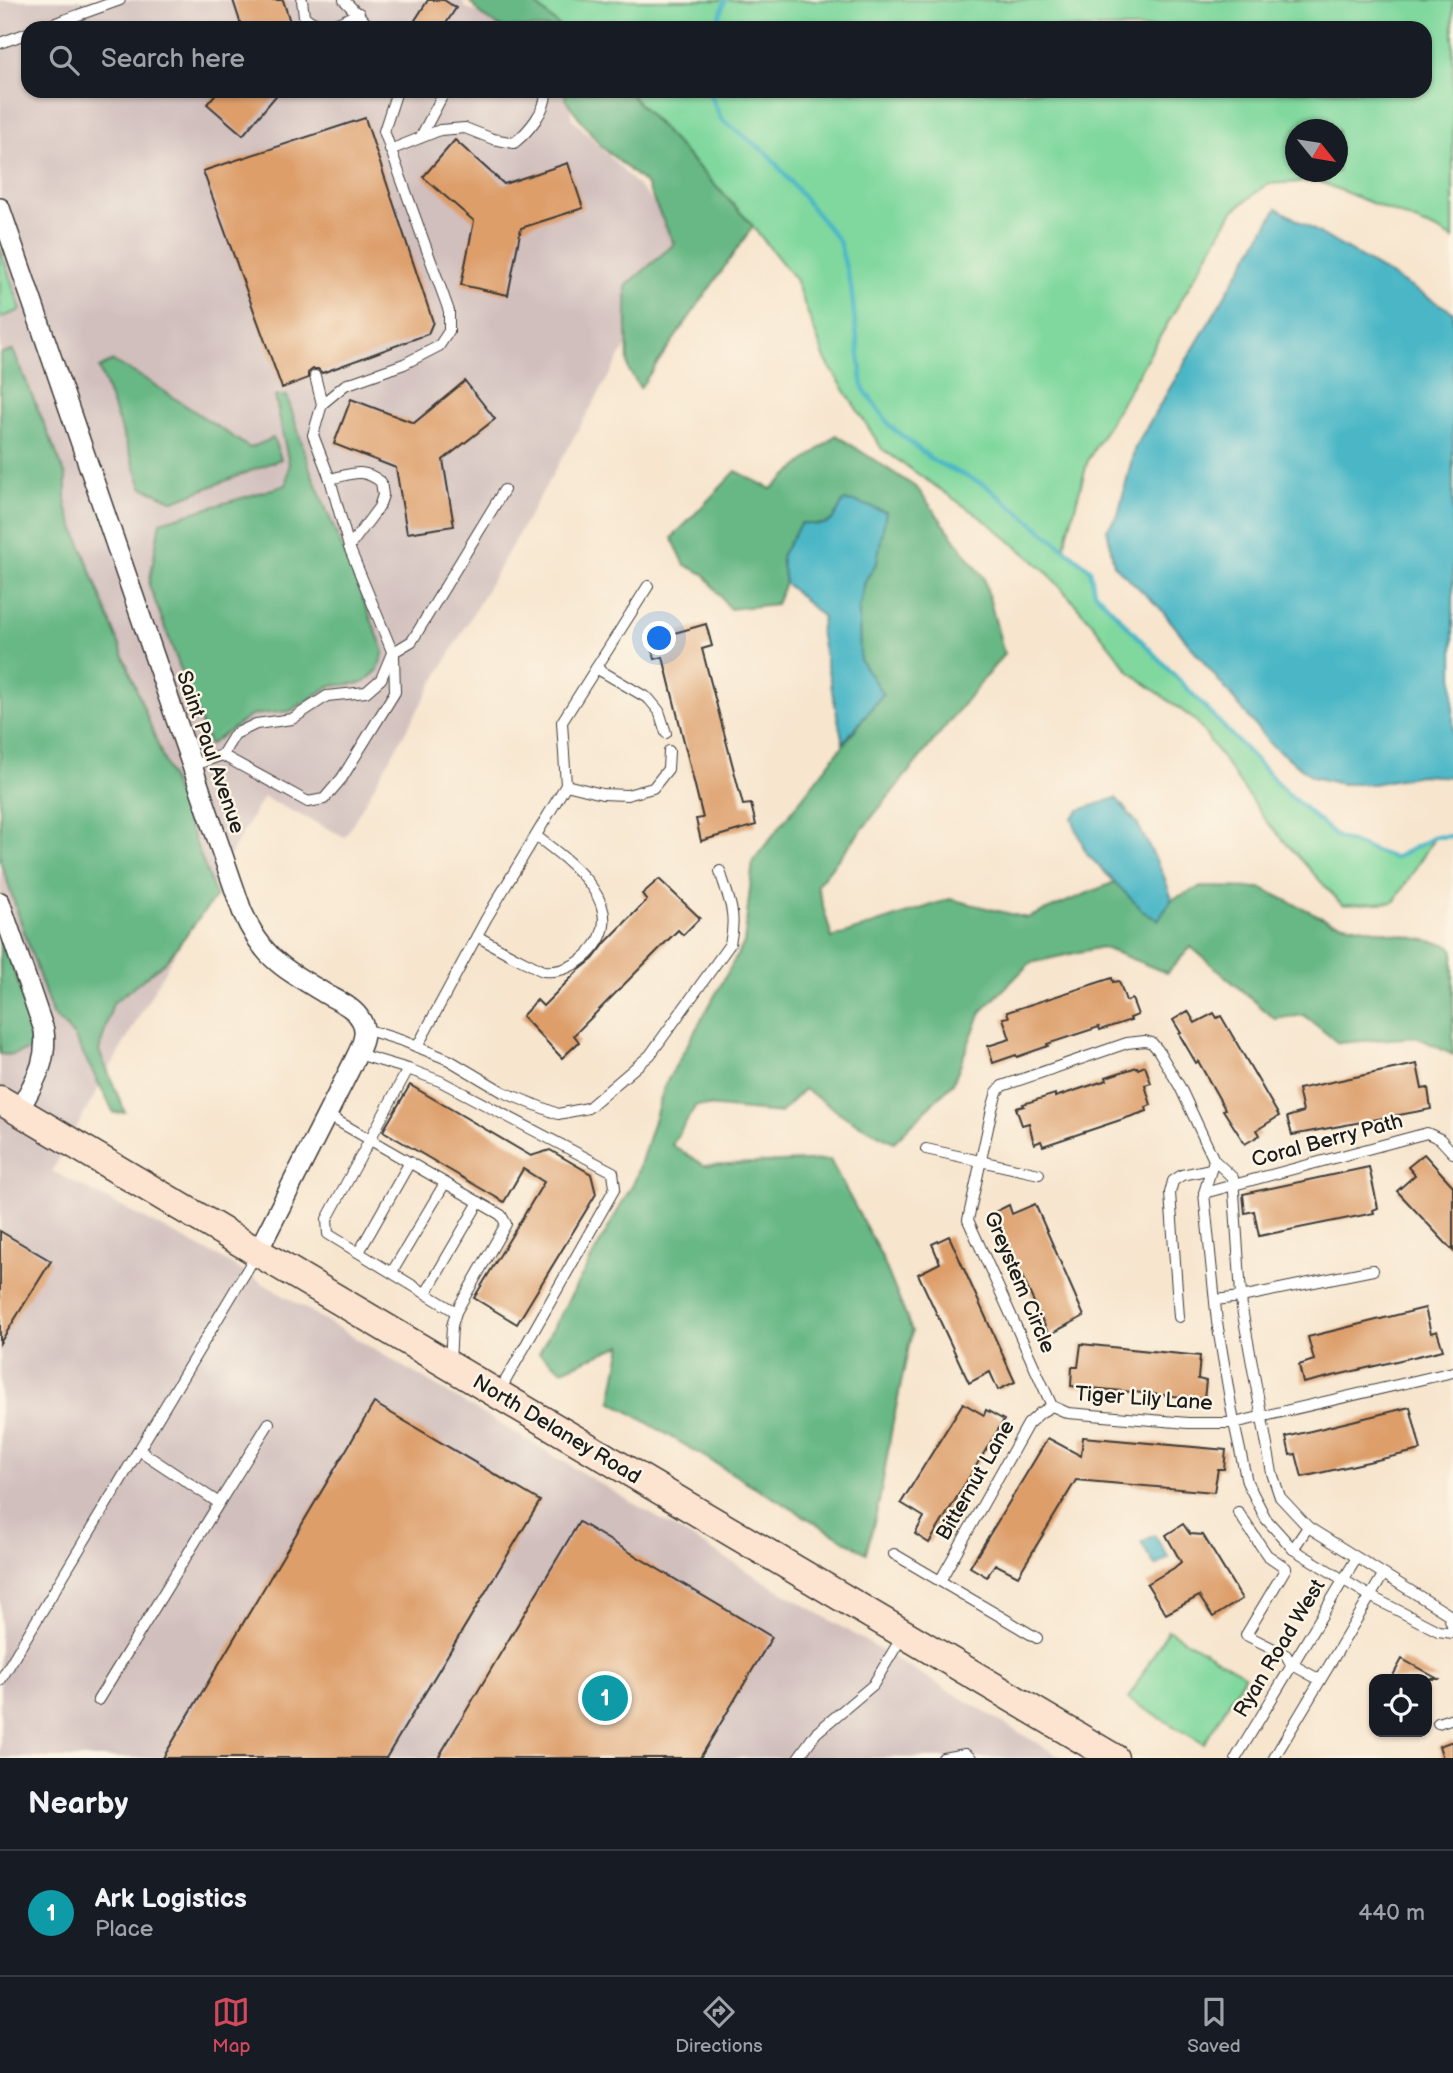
<!DOCTYPE html>
<html lang="en">
<head>
<meta charset="utf-8">
<style>
	:root { --surface:#171b24; --page:#242831; --text:#f1f3f6; --muted:#9ea1a6; --line:#363941; --accent:#d1495b }
	body { margin:0; font-family:"Balsamiq Sans",sans-serif; background:var(--page); color:var(--text) }
	.controls { position:absolute; right:21px; bottom:21px; display:grid; overflow:hidden; border-radius:14px; box-shadow:0 2px 5px #0004 }
	.controls button { width:63px; height:63px; display:grid; place-items:center; padding:0; border:0; border-bottom:2px solid var(--line); background:var(--surface); color:var(--text); font:35px sans-serif }
	.compass { position:absolute; left:1285px; top:119px; width:63px; height:63px; border-radius:50%; background:var(--surface); box-shadow:0 2px 5px #0004; rotate:120deg }
	.you { position:absolute; left:660px; top:639px; width:24px; height:24px; margin:-18px; border:5px solid #fff; border-radius:50%; background:#1a73e8; box-shadow:0 0 0 10px #1a73e833 }
	.badge { display:grid; place-items:center; width:46px; height:46px; border-radius:50%; background:var(--accent); color:#fff; font-size:23px; font-weight:700 }
	.pin { position:absolute; translate:-50% -50%; border:4px solid #fff; box-shadow:0 2px 7px #0006 }
	.list { margin:0; padding:0; list-style:none }
	h2 { display:flex; justify-content:space-between; align-items:center; height:91px; margin:0; padding:0 28px; font-size:30px }
	h2 small { font-size:23px; font-weight:400; color:var(--muted) }
	.list li { display:grid; grid-template-columns:46px 1fr auto; gap:21px; align-items:center; box-sizing:border-box; height:126px; padding:0 28px; border-top:2px solid var(--line) }
	.list b { display:block; font-size:26px; white-space:nowrap }
	.list p { margin:0; font-size:23px; white-space:nowrap; color:var(--muted) }
	.list em { font-size:23px; font-style:normal; color:var(--muted) }
	.icon { flex:none; width:38px; height:38px; fill:none; stroke:currentColor; stroke-width:2; stroke-linecap:round; stroke-linejoin:round }
	.map { position:relative; flex:none; width:1453px; height:1758px; overflow:hidden }
	.search { position:absolute; background:var(--surface); box-shadow:0 2px 5px #0004; left:21px; right:21px; top:21px; height:77px; display:flex; align-items:center; gap:18px; box-sizing:border-box; padding:0 24px; border-radius:21px; color:var(--muted); font-size:26px }
	.sheet { height:217px; background:var(--surface) }
	nav { display:flex; justify-content:space-around; align-items:center; box-sizing:border-box; height:98px; border-top:2px solid var(--line); background:var(--surface); font-size:19px; color:var(--muted) }
	nav a { display:grid; justify-items:center; gap:4px }
	nav .on { color:var(--accent) }
	.map>svg:first-child { display:block }
	.industrial { fill:#d1bfbd }
	.green { fill:#80d89e; stroke:#4e7a5d; stroke-width:2; fill-rule:evenodd }
	.forest { fill:#68b885; stroke:#426a50; stroke-width:2 }
	.water { fill:#4bb7c6; stroke:#346a71; stroke-width:2 }
	.lines { fill:none; stroke-linecap:round; stroke-linejoin:round }
	.stream { stroke:#4bb7c6; stroke-width:4.5 }
	.building { fill:#dd9e6a }
	.lane-casing { stroke:#3d3a37; stroke-width:12 }
	.street-casing { stroke:#3d3a37; stroke-width:22 }
	.secondary-casing { stroke:#3d3a37; stroke-width:31 }
	.lane { stroke:#fff; stroke-width:10 }
	.street { stroke:#fff; stroke-width:19 }
	.secondary { stroke:#fde4d0; stroke-width:28 }
	.labels { text-anchor:middle; stroke-width:5; stroke-linejoin:round; paint-order:stroke }
	.street-label { font-size:21px; fill:#1c1c1c; stroke:#fcf5e5 }
</style>
</head>
<body>
<div class="map">
<svg width="1453" height="1758" viewBox="0 0 1453 1758">
	<rect width="100%" height="100%" fill="#fcf5e5"/>
	<filter id="ink" filterUnits="userSpaceOnUse"><feTurbulence type="fractalNoise" baseFrequency=".0143" numOctaves="2"/><feDisplacementMap in="SourceGraphic" scale="14" xChannelSelector="R" yChannelSelector="G"/><feConvolveMatrix kernelMatrix="1 2 1 2 8 2 1 2 1" color-interpolation-filters="sRGB"/></filter>
	<filter id="wash" filterUnits="userSpaceOnUse"><feTurbulence type="fractalNoise" baseFrequency=".00686" numOctaves="4" result="noise"/><feDisplacementMap in="SourceGraphic" scale="28" xChannelSelector="R" yChannelSelector="G"/><feGaussianBlur stdDeviation="1.57" result="paint"/><feColorMatrix in="noise" values="0 0 0 0 0 0 0 0 0 0 0 0 0 0 0 0 0 1.4 0 .05"/><feComposite in="paint" operator="in"/></filter>
	<g filter="url(#wash)">
		<rect width="100%" height="100%" fill="#f7e5ce"/>
		<path class="industrial" d="M0 0H462L465 7 509 28H28V91H567L572 118 688 238 345 837 263 797 52 1171 217 1256 1062 1758H0Z"/>
		<g class="green">
			<path d="M531 0H1453V239L1437 230 1318 181 1267 184 1233 211 1088 460 1064 547 1090 569 1095 591 1286 792 1337 837 1394 858 1435 837 1394 902 1342 905 1266 821 1196 721 1130 672 1091 622 1046 571 990 524 882 449 825 359 795 279 746 218 627 91H1425V28H561ZM1296 130H1338V172H1296Z"/>
			<path d="M0 248 21 310 0 318Z"/>
			<path d="M1168 1630 1245 1675 1204 1744 1128 1699Z"/>
		</g>
		<g class="forest">
			<path d="M469 0H531L561 28H502L481 15Z"/>
			<path d="M566 91H627L753 226 640 388 628 369 626 286 674 244 646 184 601 146 565 99Z"/>
			<path d="M13 350 66 476V506L216 896 166 961 113 1003 99 1051 125 1112 114 1113 74 1036 52 1014 0 860V354Z"/>
			<path d="M113 361 147 380 250 448 273 438 281 459 174 501 142 487 99 368Z"/>
			<path d="M275 396H287L311 472 384 651 378 670 363 683 330 686 290 711 252 715 209 745 149 585 160 522 286 485 289 464Z"/>
			<path d="M836 435 917 488 984 578 1004 654 817 885 832 938 950 899 1027 918 1115 882 1144 912 1158 920 1172 899 1201 887 1261 888 1330 921 1445 944 1453 949V1055L1417 1037 1338 1043 1304 1015 1275 1019 1191 947 1167 973 1102 947 1030 963 981 1012 953 1083 894 1142 852 1121 804 1089 780 1113 696 1105 672 1145 704 1165 830 1160 881 1255 912 1331 892 1427 879 1503 866 1553 611 1401 622 1345 562 1370 539 1353 636 1178 665 1085 744 943 753 861 883 694 859 660V609L865 581 877 562 844 501C831 527 828 526 801 523L781 556 785 583 776 604 730 609 704 574 685 565 672 538 736 471 771 489Z"/>
			<path d="M0 930 26 1006 32 1049 12 1055 0 1054Z"/>
		</g>
		<g class="water">
			<path d="M1277 208 1453 312V777L1420 775 1373 784H1341L1313 777 1270 744 1160 608 1114 565 1107 529 1118 515 1135 447Z"/>
			<path d="M843 501 856 502 886 512 877 562 865 581 859 609 860 660 883 694 843 743 820 632 823 617 785 583 781 556 801 523C828 526 831 527 843 501Z"/>
			<path d="M1116 798 1137 823 1163 874 1172 899 1158 920 1144 912 1086 853 1072 818 1079 810Z"/>
			<path d="M1154 1535 1169 1558 1155 1566 1141 1543Z"/>
		</g>
		<g class="lines">
			<g class="stream">
				<path d="M716 28 725 0"/>
				<path d="M709 91 721 119 768 154 839 241 851 287 863 388 890 426 934 461 985 485 1090 569 1094 591 1286 792 1337 837 1394 858 1435 837 1453 836"/>
			</g>
		</g>
		<g id="blocks">
			<g class="building">
				<path d="M233 0H283L292 28H242Z"/>
				<path d="M428 0H444L456 8 443 28H410Z"/>
				<path d="M218 91H280L243 135 207 104Z"/>
				<path d="M365 118 433 322 428 334 322 373 318 369H313L308 373V378L282 388 203 171Z"/>
				<path d="M455 140 504 184 568 163 583 208 521 228 508 295 461 285 474 221 423 177Z"/>
				<path d="M465 381 495 419 443 460 454 526 407 533 396 468 334 444 351 399 414 423Z"/>
				<path d="M706 624 712 646 702 649 743 805 751 804 756 825 701 841 696 819 703 818 663 657 655 659 650 640Z"/>
				<path d="M659 879 700 918 683 935 678 930 574 1035 579 1042 562 1058 522 1016 537 1000 543 1006 578 971 593 959 606 942 647 900 642 894Z"/>
				<path d="M1112 978 1113 982 1119 981 1126 1001 1132 999 1138 1015 1130 1018 1131 1020 1100 1030 1099 1027 1047 1044 1048 1046 1017 1057 1016 1055 993 1063 988 1046 1010 1039 1003 1018 1009 1017 1007 1012Z"/>
				<path d="M1188 1011 1195 1023 1214 1013 1217 1018 1221 1016 1279 1116 1257 1130 1260 1135 1245 1144 1223 1110 1225 1109 1198 1061 1196 1063 1179 1034 1181 1033 1173 1020Z"/>
				<path d="M1417 1064 1422 1089 1428 1088 1431 1109 1292 1135 1287 1117 1303 1112 1298 1089Z"/>
				<path d="M1145 1066 1151 1083 1145 1085 1151 1105 1146 1107 1147 1111 1043 1146 1041 1141 1034 1144 1029 1123 1022 1125 1016 1108 1024 1106 1023 1104 1055 1094V1097L1107 1080 1106 1077 1137 1067 1138 1069Z"/>
				<path d="M410 1085 531 1156 550 1150 591 1174 596 1194 517 1324 474 1298 544 1182 523 1169 504 1202 383 1131Z"/>
				<path d="M1424 1154 1453 1186V1251L1397 1191 1415 1175 1408 1167Z"/>
				<path d="M1369 1167 1378 1208 1373 1210 1374 1213 1259 1236 1254 1211 1245 1213 1243 1194Z"/>
				<path d="M1035 1204 1084 1316 1049 1335 993 1213 1009 1205 1012 1214Z"/>
				<path d="M0 1231 51 1261 0 1343Z"/>
				<path d="M949 1236 1015 1382 998 1390 990 1372 969 1383 918 1274 940 1263 932 1244Z"/>
				<path d="M1425 1308 1431 1333 1437 1331 1443 1350 1303 1383 1299 1365 1314 1360 1308 1337Z"/>
				<path d="M1081 1344 1200 1356 1198 1379 1206 1381 1204 1399 1071 1386 1072 1367H1078Z"/>
				<path d="M374 1403 540 1501 386 1758H163Z"/>
				<path d="M963 1403 984 1415 986 1410 1004 1420 929 1543 915 1534 924 1517 901 1503Z"/>
				<path d="M1410 1407 1421 1450 1302 1477 1296 1454 1290 1455 1286 1437Z"/>
				<path d="M1083 1437 1226 1450 1224 1469H1218L1214 1492 1076 1480 1018 1576 995 1564 987 1577 970 1567 1048 1438 1081 1456Z"/>
				<path d="M579 1522 772 1637 700 1758H438Z"/>
				<path d="M1183 1524 1190 1534 1203 1535 1242 1599 1213 1617 1199 1596 1166 1614 1147 1584 1174 1568 1181 1562 1166 1535Z"/>
				<path d="M1402 1659 1438 1679H1391Z"/>
				<path d="M1453 1741V1758H1443L1439 1746Z"/>
			</g>
		</g>
	</g>
	<g filter="url(#ink)">
		<use href="#blocks" fill-opacity="0" stroke="#3d3a37" stroke-width="2"/>
		<g class="lines">
			<defs>
				<g id="lane">
					<path d="M302 0 304 16C323 33 339 23 359 13"/>
					<path d="M344 0 371 28"/>
					<path d="M42 28 120 0"/>
					<path d="M0 43 28 33"/>
					<path d="M420 138 445 91"/>
					<path d="M390 150 440 130 465 128 493 139 514 143C528 132 547 110 546 91"/>
					<path d="M315 376 322 404"/>
					<path d="M330 479 349 547"/>
					<path d="M392 653 412 641 504 490"/>
					<path d="M596 668 649 699 659 711 666 733"/>
					<path d="M222 755 308 802 324 799 342 778 395 692 394 656 349 547 379 507 383 495 381 482C362 467 352 474 330 479L313 435 322 404 345 385 404 364 439 346 449 331V311L384 131 397 91"/>
					<path d="M191 766 222 755 235 734 256 724 292 719 327 696 366 692 381 679 392 653"/>
					<path d="M566 785 602 794 627 795 653 788 668 769 669 751"/>
					<path d="M477 936C494 946 511 955 529 964 534 966 539 970 544 971 560 973 577 965 588 954 634 909 571 862 536 836"/>
					<path d="M365 1029 403 1041 449 1060 503 1092 558 1114 588 1108 650 1055 730 944C737 913 729 900 720 871"/>
					<path d="M417 1047 486 919 566 785 562 722 648 586"/>
					<path d="M358 1054 408 1069"/>
					<path d="M327 1115 501 1215 506 1224 456 1312 452 1326 450 1362"/>
					<path d="M926 1149 1039 1174"/>
					<path d="M1214 1160 1204 1193 1217 1322 1234 1423 1247 1482 1266 1519 1293 1549 1370 1596 1438 1631 1453 1633"/>
					<path d="M1204 1193 1427 1133 1440 1139 1453 1153"/>
					<path d="M359 1252 410 1162"/>
					<path d="M392 1272 445 1183"/>
					<path d="M426 1293 479 1202"/>
					<path d="M1215 1300 1241 1297 1373 1270"/>
					<path d="M456 1312 328 1234 327 1219 408 1069 440 1081 613 1172 615 1188 499 1392"/>
					<path d="M1179 1317 1170 1193 1173 1181 1182 1175 1211 1169"/>
					<path d="M1052 1406 968 1220 992 1109 997 1092 1002 1086 1127 1043 1145 1041 1152 1043 1158 1050 1180 1087 1214 1160 1233 1178 1242 1309 1272 1473 1280 1497 1308 1527 1448 1614 1453 1628"/>
					<path d="M1052 1406 1068 1413 1188 1423H1234L1453 1372"/>
					<path d="M219 1503 269 1423"/>
					<path d="M1238 1512 1267 1555 1286 1568 1246 1635 1286 1655 1291 1664 1320 1680"/>
					<path d="M1293 1549 1308 1527"/>
					<path d="M894 1554 1037 1638"/>
					<path d="M940 1581 1028 1424 1040 1413 1052 1406"/>
					<path d="M0 1681 256 1255"/>
					<path d="M98 1700 219 1503 139 1450"/>
					<path d="M1438 1723 1453 1718"/>
					<path d="M798 1758 816 1733 873 1685 903 1635"/>
					<path d="M943 1758 965 1754 971 1758"/>
					<path d="M1236 1758 1356 1559"/>
					<path d="M1274 1758 1383 1575"/>
				</g>
				<g id="street">
					<path d="M0 208 242 911C263 959 283 968 326 994 338 1001 354 1007 361 1020 369 1033 360 1049 354 1061L258 1251"/>
					<path d="M0 902 44 1030C48 1064 34 1081 19 1111"/>
				</g>
				<path id="secondary" d="M0 1100 1114 1758"/>
			</defs>
			<use href="#lane" class="lane-casing"/>
			<use href="#street" class="street-casing"/>
			<use href="#secondary" class="secondary-casing"/>
			<use href="#lane" class="lane"/>
			<use href="#street" class="street"/>
			<use href="#secondary" class="secondary"/>
		</g>
	</g>
	<g class="labels">
		<g class="street-label">
			<text transform="translate(211 752) rotate(71)" y="7">Saint Paul Avenue</text>
			<text transform="translate(1327 1140) rotate(-15)" y="7">Coral Berry Path</text>
			<text transform="translate(1020 1282) rotate(67)" y="7">Greystem Circle</text>
			<text transform="translate(1144 1398) rotate(4)" y="7">Tiger Lily Lane</text>
			<text transform="translate(557 1429) rotate(31)" y="7">North Delaney Road</text>
			<text transform="translate(975 1480) rotate(-60)" y="7">Bitternut Lane</text>
			<text transform="translate(1279 1648) rotate(-59)" y="7">Ryan Road West</text>
		</g>
	</g>
</svg>
<div class="controls">
<button><svg class="icon" aria-label="locate" viewBox="0 0 24 24"><circle cx="12" cy="12" r="6"/><path d="M12 2v4M12 18v4M2 12h4M18 12h4"/></svg></button>
</div>
<svg class="compass" viewBox="-18 -18 36 36"><path d="M0-13l5 13h-10z" fill="#e53935"/><path d="M0 13l5-13h-10z" fill="#9ea1a6"/></svg>
<div class="you"></div>
<div class="pin badge" style="left:605px;top:1698px;background:#0f9aa8">1</div>
<div class="search"><svg class="icon" aria-label="search" viewBox="0 0 24 24"><circle cx="10" cy="10" r="6"/><path d="M15 15l6 6"/></svg>Search here</div>
</div>
<section class="sheet">
<h2>Nearby<small></small></h2>
<ul class="list">
<li><span class="badge" style="background:#0f9aa8">1</span><div><b>Ark Logistics</b><p>Place</p></div><em>440 m</em></li>
</ul>
</section>
<nav>
<a class="on"><svg class="icon" aria-label="map" viewBox="0 0 24 24"><path d="M3 6l6-2 6 2 6-2v14l-6 2-6-2-6 2zM9 4v14M15 6v14"/></svg>Map</a>
<a><svg class="icon" aria-label="directions" viewBox="0 0 24 24"><path d="M12 3l9 9-9 9-9-9zM9 14v-3h6M13 9l2 2-2 2"/></svg>Directions</a>
<a><svg class="icon" aria-label="saved" viewBox="0 0 24 24"><path d="M7 4h10v16l-5-4-5 4z"/></svg>Saved</a>
</nav>
</body>
</html>
